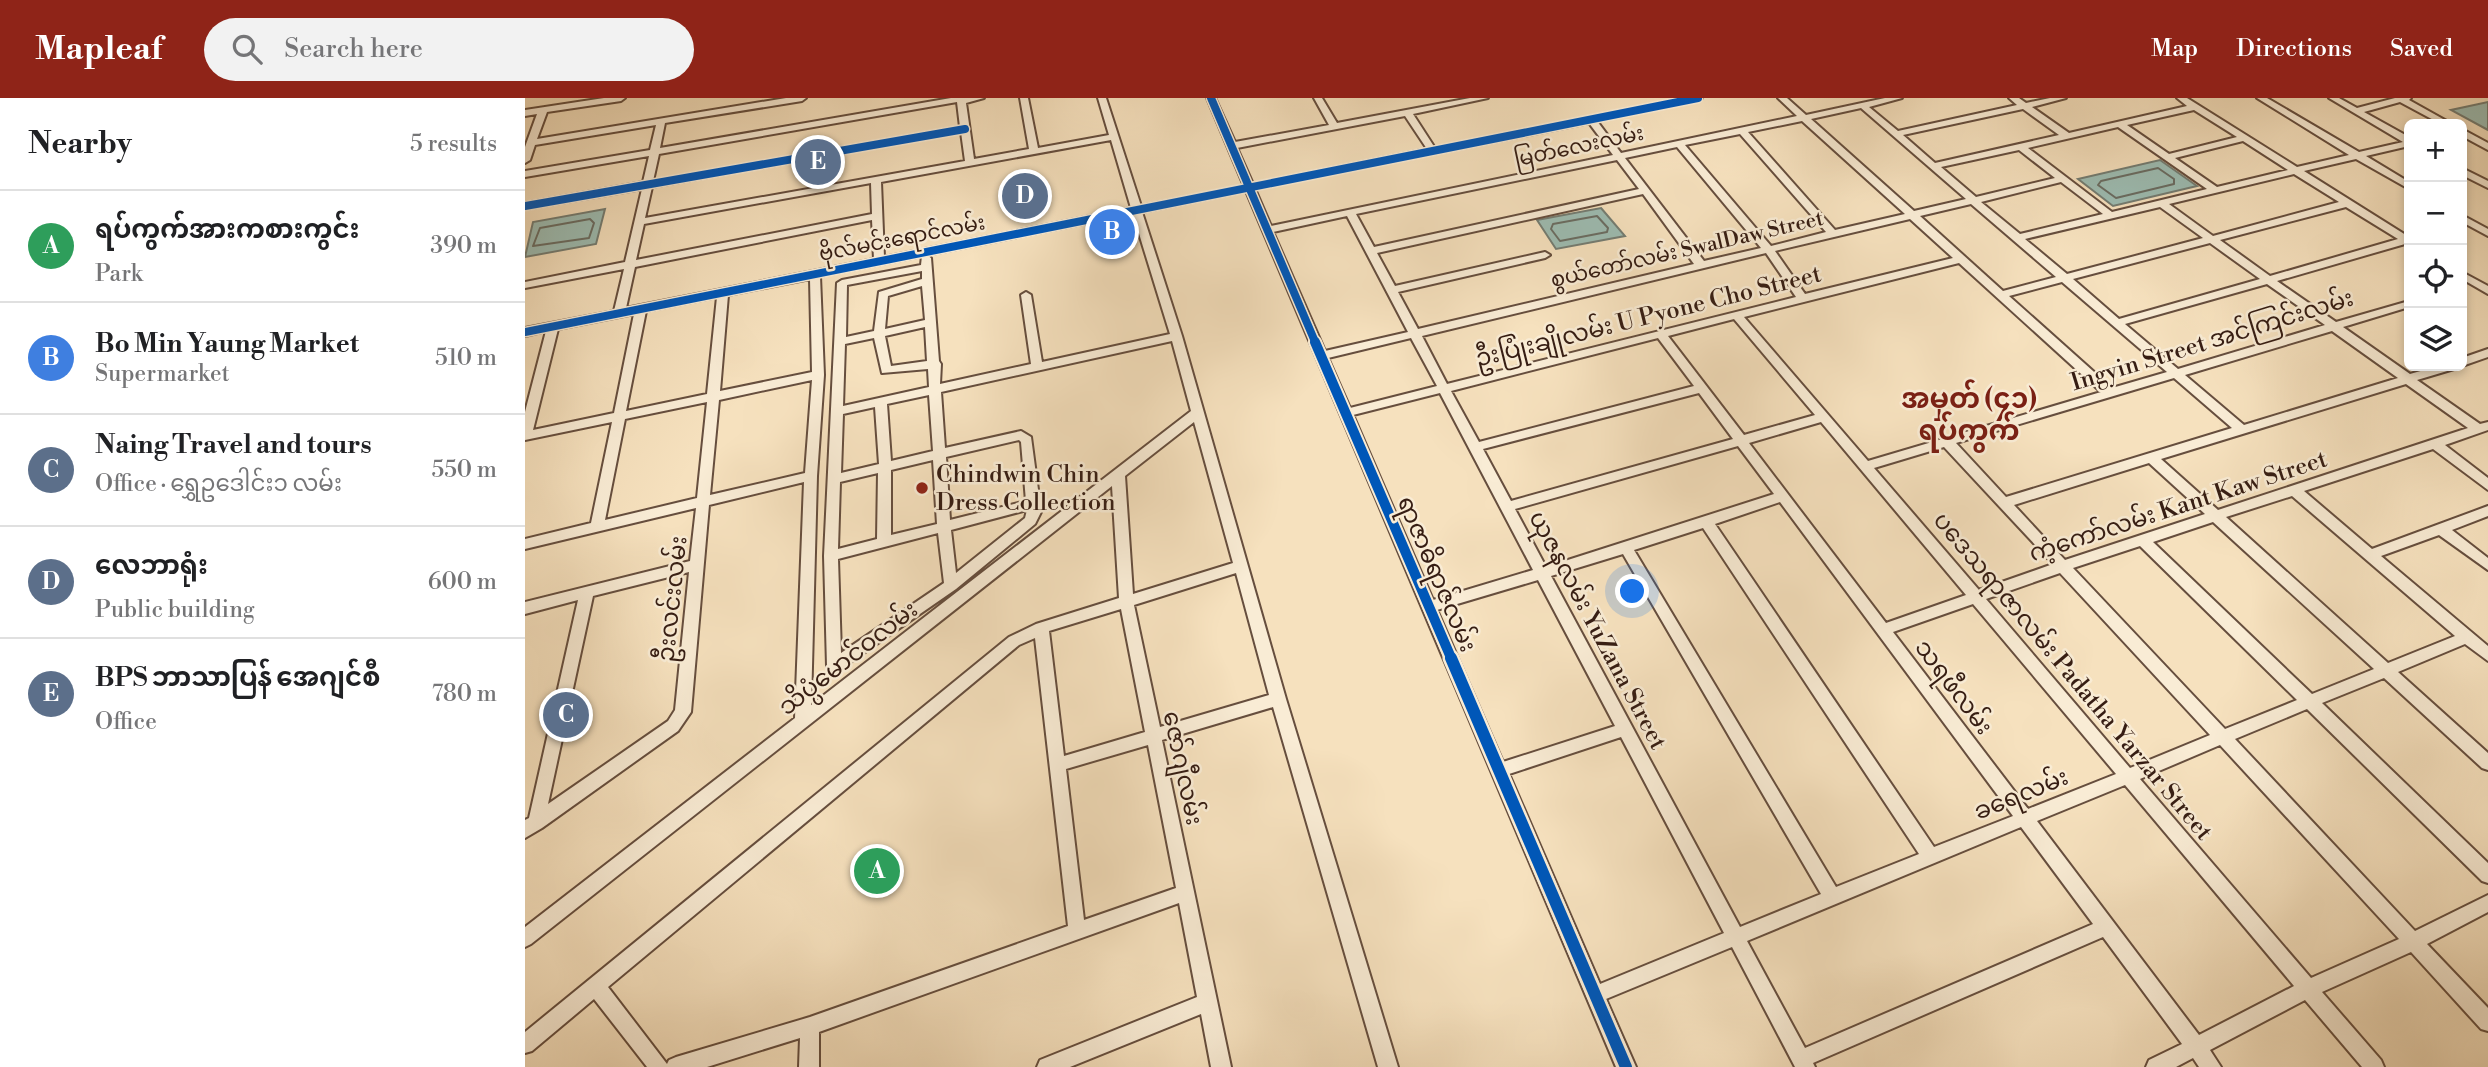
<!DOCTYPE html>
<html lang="en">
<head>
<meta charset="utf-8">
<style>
	:root { --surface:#fff; --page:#f2f2f2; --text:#202124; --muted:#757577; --line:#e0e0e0; --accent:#8f2418 }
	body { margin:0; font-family:"Libre Bodoni","Noto Sans Myanmar",serif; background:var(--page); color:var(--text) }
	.controls { position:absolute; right:21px; top:21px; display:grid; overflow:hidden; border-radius:10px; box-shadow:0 4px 10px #0003 }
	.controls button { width:63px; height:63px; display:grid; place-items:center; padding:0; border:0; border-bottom:2px solid var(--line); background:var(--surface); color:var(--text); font:35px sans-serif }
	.you { position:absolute; left:1108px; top:494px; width:24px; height:24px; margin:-18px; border:5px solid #fff; border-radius:50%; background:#1a73e8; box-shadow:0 0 0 10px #1a73e833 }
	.badge { display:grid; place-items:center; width:46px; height:46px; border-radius:50%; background:var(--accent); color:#fff; font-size:23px; font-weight:700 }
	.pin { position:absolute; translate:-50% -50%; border:4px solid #fff; box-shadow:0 2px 7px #0006 }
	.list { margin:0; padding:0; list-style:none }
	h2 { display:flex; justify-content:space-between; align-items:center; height:91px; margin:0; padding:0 28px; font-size:30px }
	h2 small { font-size:23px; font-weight:400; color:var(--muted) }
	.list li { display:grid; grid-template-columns:46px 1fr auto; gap:21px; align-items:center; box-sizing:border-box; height:112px; padding:0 28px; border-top:2px solid var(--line) }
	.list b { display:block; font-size:26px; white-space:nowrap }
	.list p { margin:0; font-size:23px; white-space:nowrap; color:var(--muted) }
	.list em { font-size:23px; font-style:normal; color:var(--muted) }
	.icon { flex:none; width:38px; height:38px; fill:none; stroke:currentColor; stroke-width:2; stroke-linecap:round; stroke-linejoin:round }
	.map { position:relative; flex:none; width:1963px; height:969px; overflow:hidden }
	header { display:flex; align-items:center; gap:42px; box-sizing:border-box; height:98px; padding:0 35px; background:var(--accent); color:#fff }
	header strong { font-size:33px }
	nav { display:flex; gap:38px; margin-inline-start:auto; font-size:24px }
	.search { width:490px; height:63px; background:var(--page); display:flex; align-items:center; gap:18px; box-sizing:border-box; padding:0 24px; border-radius:38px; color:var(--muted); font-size:26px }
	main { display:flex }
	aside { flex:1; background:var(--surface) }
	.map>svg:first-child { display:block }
	.water { fill:#9dbdb3; stroke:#747d73; stroke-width:2 }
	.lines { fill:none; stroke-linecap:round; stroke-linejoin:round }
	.shore { stroke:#6a6d63; stroke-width:2 }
	.minor-casing { stroke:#664e3e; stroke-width:4 }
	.minor { fill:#f9ecd5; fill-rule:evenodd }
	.cycleway-far2-casing { stroke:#f9ecd5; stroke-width:11 }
	.cycleway-far1-casing { stroke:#f9ecd5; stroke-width:14 }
	.cycleway-casing { stroke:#f9ecd5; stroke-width:17 }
	.cycleway-far2 { stroke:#0057b8; stroke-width:8 }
	.cycleway-far1 { stroke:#0057b8; stroke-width:10 }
	.cycleway { stroke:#0057b8; stroke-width:12 }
	.poi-dot { fill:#8f2418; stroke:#f9ecd5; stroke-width:2.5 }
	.labels { text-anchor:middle; stroke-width:5; stroke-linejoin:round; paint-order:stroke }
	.far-street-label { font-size:21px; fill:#361d13; stroke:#f9ecd5 }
	.street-label { font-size:24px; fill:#361d13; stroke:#f9ecd5 }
	.poi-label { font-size:24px; fill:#361d13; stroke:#f9ecd5; text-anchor:start }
	.quarter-label { font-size:28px; font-weight:bold; fill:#7a1f14; stroke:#f9ecd5 }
</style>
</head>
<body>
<header>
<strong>Mapleaf</strong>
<div class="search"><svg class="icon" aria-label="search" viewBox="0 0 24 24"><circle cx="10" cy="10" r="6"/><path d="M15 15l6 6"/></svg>Search here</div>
<nav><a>Map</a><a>Directions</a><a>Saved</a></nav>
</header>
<main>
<aside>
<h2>Nearby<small>5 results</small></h2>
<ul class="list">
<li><span class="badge" style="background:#2e9e5b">A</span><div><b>ရပ်ကွက်အားကစားကွင်း</b><p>Park</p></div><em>390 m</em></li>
<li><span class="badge" style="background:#3f7fe0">B</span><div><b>Bo Min Yaung Market</b><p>Supermarket</p></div><em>510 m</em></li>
<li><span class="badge" style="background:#5c6f8a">C</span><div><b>Naing Travel and tours</b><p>Office · ရွှေဥဒေါင်း၁ လမ်း</p></div><em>550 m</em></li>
<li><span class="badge" style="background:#5c6f8a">D</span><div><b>လေဘာရုံး</b><p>Public building</p></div><em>600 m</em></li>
<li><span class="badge" style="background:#5c6f8a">E</span><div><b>BPS ဘာသာပြန် အေဂျင်စီ</b><p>Office</p></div><em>780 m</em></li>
</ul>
</aside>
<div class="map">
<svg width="1963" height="969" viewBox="0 0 1963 969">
	<rect width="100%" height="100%" fill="#f6e1be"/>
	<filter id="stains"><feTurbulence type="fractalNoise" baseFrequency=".00286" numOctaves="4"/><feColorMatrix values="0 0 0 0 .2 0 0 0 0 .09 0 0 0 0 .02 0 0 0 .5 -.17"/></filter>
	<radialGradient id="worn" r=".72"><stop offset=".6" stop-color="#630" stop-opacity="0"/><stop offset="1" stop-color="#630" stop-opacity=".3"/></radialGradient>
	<g class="water">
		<path d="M1963 4V32L1926 12Z"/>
		<path d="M1635 62 1672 88 1588 108 1553 81Z"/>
		<path d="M1076 110 1100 138 1031 151 1012 122Z"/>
		<path d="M80 111 71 146 0 159 8 124Z"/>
	</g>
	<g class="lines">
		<g class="shore">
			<path d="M1633 70 1649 81V86L1591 100 1573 87 1576 83Z"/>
			<path d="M1072 118 1083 130 1082 134 1035 143 1026 131 1028 126Z"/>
			<path d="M65 121 69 125 64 140 8 148 15 130Z"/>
		</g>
		<defs>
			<g id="minor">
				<path d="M79 0H100L96 3 22 14 12 41 261 0H281L277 3 140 25 135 50 426 0H459L441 5 449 61 504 51 495 0H503L513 50 584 37 573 0H581L616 108 719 88 682 0H690L710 44 804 27 789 0H797L812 25 945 0H963L888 16 910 50 1160 0H1177L1072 23 1096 55 1272 18 1253 0H1262L1281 17 1360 0H1377L1344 9 1373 33 1492 7 1484 0H1494L1501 5 1525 0H1541L1507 9 1544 35 1662 8 1652 0H1662L1772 69 1824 57 1732 0H1742L1834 54 1878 44 1804 0H1814L1832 10 1870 0H1886L1884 2 1927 26H1916L1875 4 1839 14 1884 39V48L1841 58 1884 84V91L1831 61 1779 73 1884 139V147L1880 146 1752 183 1811 224 1884 203V209L1818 229 1885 276 1913 268H1931L1929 271 1892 282 1955 326 1963 324V332L1920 347 1963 380V392L1908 351 1779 393 1847 451 1963 408V418L1927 432 1963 460V472L1914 437 1856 458 1963 548V563L1940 546 1873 574 1963 655V672L1957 670 1859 580 1797 605 1963 765V785L1957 783 1782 611 1710 641 1890 833 1963 797V814L1902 846 1963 910V933L1956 931 1886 854 1797 894 1856 962 1859 969H1837L1780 902 1685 952 1696 969H1674L1668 960 1651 969H1621L1624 962 1657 946 1578 839 1288 965 1290 969H1270L1207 849 1081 901 1111 969H1091L721 93 617 114 657 238 761 601 873 969H853L748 609 637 642 706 969H686L676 916 545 969H512L515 962 672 899 654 805 294 934V969H274L275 940 182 969H122L69 901 7 953 0 955V934L484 539 511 526 594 500 587 388 6 846 0 849V829L270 620 279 384 184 407 166 614 153 633 17 730 0 740V722L4 720 53 502 0 516V504L165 463 171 410 0 451V441L66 425 87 324 0 342V314L21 233 0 238V230L89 213 99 171 0 190V184L100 164 117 91 0 111V105L118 84 124 58 0 79V73L125 52 131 27 10 47 5 62 0 65V49L12 16 0 18V12ZM432 4 435 29 128 83 134 56ZM1336 10 1441 101 1389 113 1286 21ZM1498 11 1534 37 1410 65 1378 37ZM1669 12 1712 39 1644 56 1602 27ZM880 18 902 51 728 86 712 50ZM1277 23 1380 116 1310 132 1223 34ZM1064 25 1088 57 746 128 730 91ZM1593 29 1682 91 1587 114 1503 50ZM436 34 440 63 120 120 127 89ZM1215 36 1301 134 1246 148 1160 47ZM586 42 606 110 359 159 356 84ZM1718 43 1763 72 1692 89 1650 60ZM1152 49 1236 150 1179 163 1100 60ZM1494 52 1530 80 1451 99 1416 69ZM1092 62 1114 91 849 149 831 116ZM1769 76 1814 104 1688 138 1644 106ZM1536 84 1578 116 1495 136 1456 104ZM346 85 347 116 111 162 119 126ZM1118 96 1169 166 893 231 873 194 1020 160 1025 157 1020 154 870 188 852 155ZM1446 106 1531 179 1478 193 1395 118ZM1635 109 1678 140 1542 176 1500 141ZM1821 109 1873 141 1745 178 1695 142ZM608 116 645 236 517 264 506 197 501 194 496 197 506 266 415 286 416 266 414 263 406 160 402 157ZM822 118 883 234 800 253 748 134ZM1385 121 1428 160 1280 196 1250 153ZM347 122 349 161 101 210 110 169ZM1685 145 1735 181 1594 221 1548 181ZM1241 155 1271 199 922 286 897 238ZM397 158 396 167 317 182 312 185 299 458 302 568 304 572 309 574 314 572 431 491 510 426 516 414 506 339 496 333 420 350 416 294 647 243 666 313 286 607 292 378 299 277 295 178ZM1434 165 1576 294 1343 363 1219 219ZM397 173V181L354 194 349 233 321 239 322 187ZM285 181 287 274 195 293 203 197ZM1537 184 1642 274 1587 290 1484 198ZM1742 186 1800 227 1653 271 1600 226ZM397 188 400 222 360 231 363 198ZM192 199 182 296 101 313 121 213ZM109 216 89 315 8 332 33 231ZM1209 221 1290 317 1219 337 1143 238ZM400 229 402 263 366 268 360 238ZM1807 233 1873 280 1719 327 1660 277ZM349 240 357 275 403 271 404 289 318 308 320 246ZM886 240 912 288 825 310 803 260ZM1133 240 1169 288 954 344 926 293ZM1649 280 1707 330 1481 399 1431 345ZM287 282 280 375 185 397 194 302ZM1881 286 1943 330 1693 412 1636 361ZM915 295 1008 472 908 502 828 317ZM1174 295 1208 341 986 403 958 351ZM404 297 408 353 366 363 362 306ZM182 304 172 400 80 422 100 321ZM350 309 354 366 316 375 318 316ZM669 324 708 465 608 496 600 378ZM1296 324 1441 497 1361 525 1224 345ZM494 342 496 344 501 403 425 422 421 359ZM1213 348 1249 396 1021 469 990 411ZM1419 349 1528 466 1454 492 1349 370ZM408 362 412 426 366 437V372ZM1624 365 1680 416 1540 462 1489 407ZM353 375 352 441 313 451 315 384ZM1767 398 1930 538 1863 565 1701 419ZM1255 404 1488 718 1409 749 1190 426ZM502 412 500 420 431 475 426 432ZM1688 424 1849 571 1787 596 1628 444ZM1178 430 1394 756 1311 789 1109 452ZM413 435 419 485 316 555 313 461ZM1615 448 1772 602 1700 631 1548 470ZM1098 456 1296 796 1215 829 1026 478ZM164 474 150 612 143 623 23 706 68 498ZM711 475 744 597 635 629 609 507ZM1535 475 1685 637 1605 670 1461 501ZM1013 482 1090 628 978 664 912 512ZM1448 506 1591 676 1503 711 1368 534ZM596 511 620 634 539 658 524 533ZM510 540 543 828 285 919 151 959 144 962 142 966 83 889 494 547ZM1096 639 1199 835 1075 886 984 676ZM623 647 651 790 559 822 541 671ZM1695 647 1874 841 1786 880 1615 681ZM1600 687 1769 888 1674 937 1512 723ZM1496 729 1568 826 1280 950 1222 843Z"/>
				<path d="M1937 31 1963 45V52L1937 38Z"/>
				<path d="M1937 70 1963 83V90L1937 77Z"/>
				<path d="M1937 117 1963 131V138L1937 124Z"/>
				<path d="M1937 174 1963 188V196L1937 181Z"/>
				<path d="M1963 251V259L1937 268V260Z"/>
			</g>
		</defs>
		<use href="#minor" class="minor-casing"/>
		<use href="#minor" class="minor"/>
		<defs>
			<g id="cycleway-far2">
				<path d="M686 0 791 246"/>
				<path d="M0 108 440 31"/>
				<path d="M0 234 1173 0"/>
			</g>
			<path id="cycleway-far1" d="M790 244 927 562"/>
			<path id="cycleway" d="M926 560 1101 969"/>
		</defs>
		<use href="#cycleway-far2" class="cycleway-far2-casing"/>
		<use href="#cycleway-far1" class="cycleway-far1-casing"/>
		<use href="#cycleway" class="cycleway-casing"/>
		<use href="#cycleway-far2" class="cycleway-far2"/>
		<use href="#cycleway-far1" class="cycleway-far1"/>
		<use href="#cycleway" class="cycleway"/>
	</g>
	<circle class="poi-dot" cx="397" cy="390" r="7"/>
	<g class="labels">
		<g class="far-street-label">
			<text transform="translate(1054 48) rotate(-12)" y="7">မြတ်လေးလမ်း</text>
			<text transform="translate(377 140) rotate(-11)" y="7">ဗိုလ်မင်းရောင်လမ်း</text>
			<text transform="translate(1162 151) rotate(-13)" y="7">စွယ်တော်လမ်း SwalDaw Street</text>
		</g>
		<g class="street-label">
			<text transform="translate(1123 218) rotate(-14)" y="8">ဦးပြုံးချိုလမ်း U Pyone Cho Street</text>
			<text transform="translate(1687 242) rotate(-17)" y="8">Ingyin Street အင်ကြင်းလမ်း</text>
			<text transform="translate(1653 408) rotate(-18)" y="8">ကံ့ကော်လမ်း Kant Kaw Street</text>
			<text transform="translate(912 476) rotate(67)" y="8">ရာဇာဓိရာဇ်လမ်း</text>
			<text transform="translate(147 501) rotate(-84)" y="8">ဦးလင်းလမ်း</text>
			<text transform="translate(1073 532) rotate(62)" y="8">ယုဇနလမ်း YuZana Street</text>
			<text transform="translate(323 560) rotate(-38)" y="8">သိပ္ပံမောင်ဝလမ်း</text>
			<text transform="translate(1548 578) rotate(50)" y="8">ပဒေသရာဇာလမ်း Padatha Yarzar Street</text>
			<text transform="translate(1429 589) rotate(53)" y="8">သရဖီလမ်း</text>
			<text transform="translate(658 670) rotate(78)" y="8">ဇော်ဂျီလမ်း</text>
			<text transform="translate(1496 696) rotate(-22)" y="8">ခရေလမ်း</text>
		</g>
		<g class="poi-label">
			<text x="411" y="384">Chindwin Chin<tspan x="411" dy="28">Dress Collection</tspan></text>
		</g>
		<g class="quarter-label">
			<text x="1444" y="310">အမှတ် (၄၁)<tspan x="1444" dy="32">ရပ်ကွက်</tspan></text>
		</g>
	</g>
	<rect width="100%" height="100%" filter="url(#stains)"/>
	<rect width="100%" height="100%" fill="url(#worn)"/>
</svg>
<div class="controls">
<button>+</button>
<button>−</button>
<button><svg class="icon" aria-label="locate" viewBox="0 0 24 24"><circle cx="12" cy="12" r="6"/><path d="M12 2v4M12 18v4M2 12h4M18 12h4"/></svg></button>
<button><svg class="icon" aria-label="layers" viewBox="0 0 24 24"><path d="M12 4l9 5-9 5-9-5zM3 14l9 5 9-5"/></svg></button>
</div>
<div class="you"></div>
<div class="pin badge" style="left:352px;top:773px;background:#2e9e5b">A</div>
<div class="pin badge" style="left:587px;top:134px;background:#3f7fe0">B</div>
<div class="pin badge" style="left:41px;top:617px;background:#5c6f8a">C</div>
<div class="pin badge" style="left:500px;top:98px;background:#5c6f8a">D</div>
<div class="pin badge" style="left:293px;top:64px;background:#5c6f8a">E</div>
</div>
</main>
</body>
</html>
